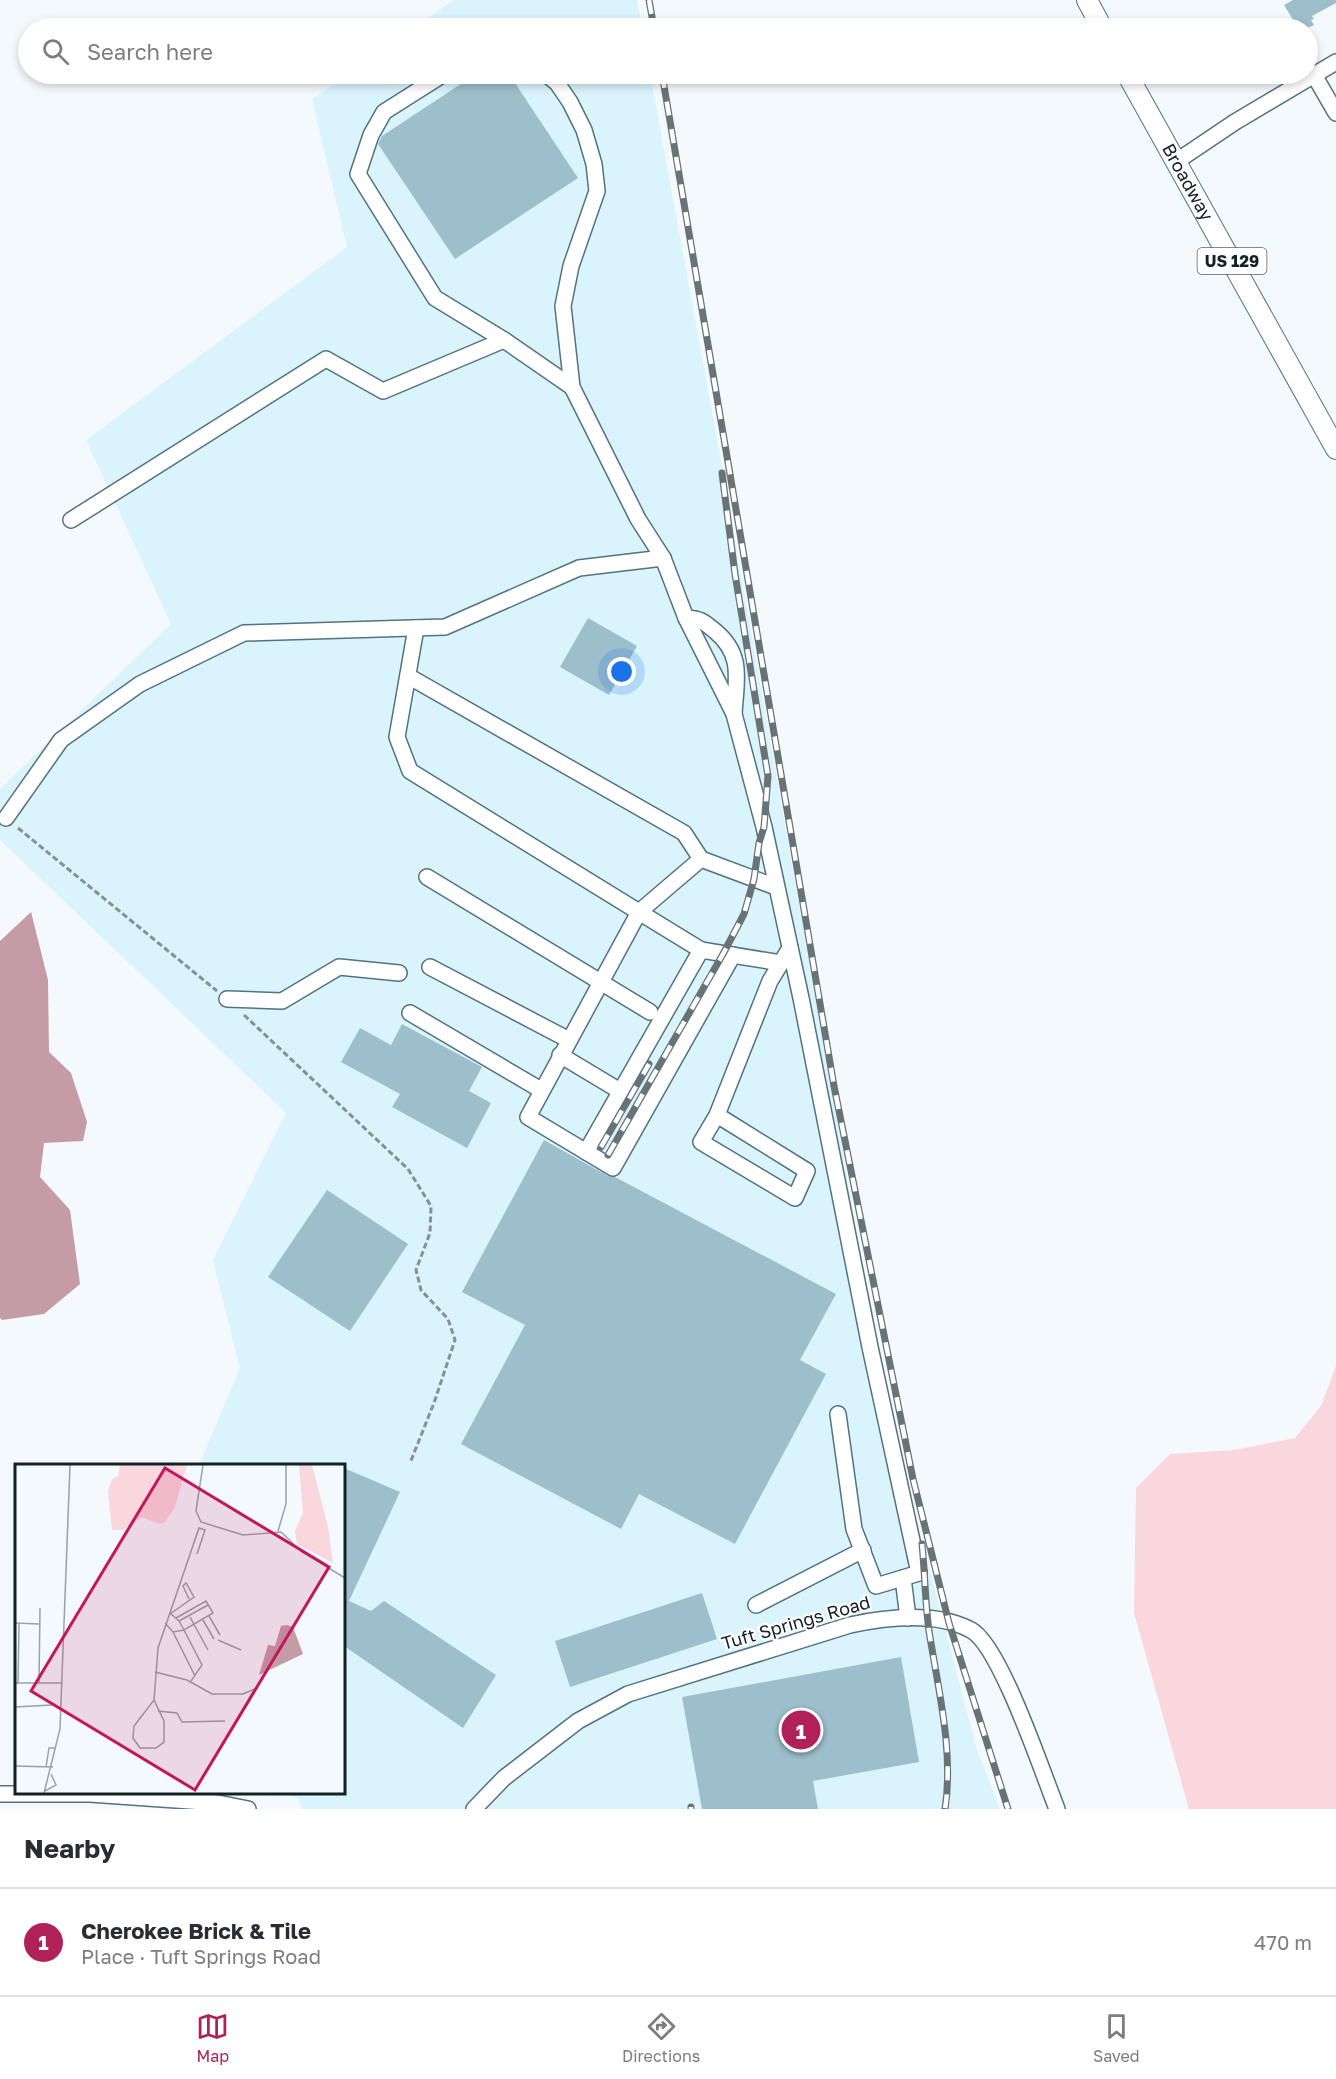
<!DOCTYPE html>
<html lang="en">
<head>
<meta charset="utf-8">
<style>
	:root { --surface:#fff; --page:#f7f7f7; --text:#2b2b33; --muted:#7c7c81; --line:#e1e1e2; --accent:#b02159 }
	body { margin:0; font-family:"Golos Text",sans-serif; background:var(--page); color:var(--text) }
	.you { position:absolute; left:622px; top:672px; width:21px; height:21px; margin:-15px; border:4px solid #fff; border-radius:50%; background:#1a73e8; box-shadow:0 0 0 9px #1a73e833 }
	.badge { display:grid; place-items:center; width:39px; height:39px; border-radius:50%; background:var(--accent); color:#fff; font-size:20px; font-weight:700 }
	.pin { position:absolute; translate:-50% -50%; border:3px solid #fff; box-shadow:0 2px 6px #0006 }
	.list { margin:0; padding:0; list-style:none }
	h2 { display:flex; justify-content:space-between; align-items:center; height:78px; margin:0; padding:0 24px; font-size:26px }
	h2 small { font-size:20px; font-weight:400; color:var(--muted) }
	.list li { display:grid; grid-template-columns:39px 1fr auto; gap:18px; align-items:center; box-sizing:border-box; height:108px; padding:0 24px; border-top:2px solid var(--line) }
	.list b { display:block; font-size:22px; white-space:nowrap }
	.list p { margin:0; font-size:20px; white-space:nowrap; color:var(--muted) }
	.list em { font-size:20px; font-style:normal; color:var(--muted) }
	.icon { flex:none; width:33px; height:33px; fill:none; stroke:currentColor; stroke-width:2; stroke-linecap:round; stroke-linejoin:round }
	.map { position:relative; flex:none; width:1336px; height:1809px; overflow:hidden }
	.search { position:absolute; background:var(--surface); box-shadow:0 3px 9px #0003; left:18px; right:18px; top:18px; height:66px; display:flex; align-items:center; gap:15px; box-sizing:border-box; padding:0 21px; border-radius:33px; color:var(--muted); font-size:22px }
	.sheet { height:186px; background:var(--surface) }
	nav { display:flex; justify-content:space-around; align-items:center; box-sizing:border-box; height:84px; border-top:2px solid var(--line); background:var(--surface); font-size:16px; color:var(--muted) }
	nav a { display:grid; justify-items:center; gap:3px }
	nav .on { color:var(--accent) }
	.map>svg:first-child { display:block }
	.built { fill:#d9f4fd }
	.green { fill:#fad6dd }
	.water { fill:#c59ca5 }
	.building { fill:#9dbfcb }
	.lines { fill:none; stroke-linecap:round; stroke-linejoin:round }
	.minor-casing { stroke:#53737e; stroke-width:18 }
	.major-casing { stroke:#53737e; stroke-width:22 }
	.path { stroke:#879093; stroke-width:3; stroke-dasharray:6 3; stroke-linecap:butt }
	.minor { stroke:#fff; stroke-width:15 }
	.major { stroke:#fff; stroke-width:20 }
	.rail-casing { stroke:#687376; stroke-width:7 }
	.rail { stroke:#fff; stroke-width:4.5; stroke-dasharray:14; stroke-linecap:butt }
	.labels { text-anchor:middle; stroke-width:4.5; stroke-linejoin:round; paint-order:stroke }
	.shield { fill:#fff; stroke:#5a6366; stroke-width:1.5 }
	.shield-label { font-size:16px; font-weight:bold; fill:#132024 }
	.street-label { font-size:18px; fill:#132024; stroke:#fff }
	.inset-road { fill:none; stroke:#99a2a6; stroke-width:1.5 }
	.view { fill:#c2185b; fill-opacity:0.15; stroke:#c2185b; stroke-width:3 }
	.inset-edge { fill:none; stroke:#132024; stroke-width:3 }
</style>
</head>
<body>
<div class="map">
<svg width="1336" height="1809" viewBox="0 0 1336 1809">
	<rect width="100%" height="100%" fill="#f3f9fc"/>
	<g class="built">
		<path d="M454 0H637L642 28H413Z"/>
		<path d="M349 74H650L717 439 889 1416 977 1750 1000 1809H302L299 1800 284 1793 344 1792V1466L199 1465 240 1368 213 1260 286 1113 0 840V789L171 624 86 440 347 247 312 99Z"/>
	</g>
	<path class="green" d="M1336 1366V1809H1189L1134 1613 1136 1488 1170 1454 1235 1450 1295 1438 1321 1406Z"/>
	<path class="water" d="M31 912 48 980 49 1052 71 1073 87 1122 83 1141 44 1143 40 1177 70 1210 80 1284 44 1314 2 1320 0 1318V941Z"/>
	<g class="building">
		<path d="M1293 0H1336V3L1312 16 1314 19 1311 20 1314 25 1307 28H1298L1284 5Z"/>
		<path d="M476 74H509L578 178 455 259 378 144 382 136Z"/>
		<path d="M588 618 637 646 609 695 560 667Z"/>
		<path d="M402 1024 482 1067 469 1091 491 1103 467 1148 392 1107 400 1094 341 1062 360 1028 391 1045Z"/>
		<path d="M544 1140 608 1176 615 1177 836 1294 800 1360 826 1374 735 1544 639 1494 621 1529 461 1444 525 1325 462 1292Z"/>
		<path d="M327 1190 408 1244 350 1331 268 1277Z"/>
		<path d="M344 1468 400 1492 349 1601 371 1611 384 1601 496 1675 463 1728 344 1646Z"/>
		<path d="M702 1593 717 1639 570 1687 555 1641Z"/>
		<path d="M901 1657 919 1762 813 1781 818 1809H702L682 1697Z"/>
	</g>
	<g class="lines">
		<defs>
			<g id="minor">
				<path d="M444 74 384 112 371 135 358 174 435 298 504 340 572 387"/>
				<path d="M546 74 557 83 570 102 584 130 594 164 597 191 571 266 563 306 572 387 638 519 663 558 686 618 734 714 764 827 801 998 870 1347 919 1573 876 1586 854 1529 838 1414"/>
				<path d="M1314 75 1336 113"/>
				<path d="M1177 161 1235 122 1336 62"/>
				<path d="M71 520 326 359 383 391 504 340"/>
				<path d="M686 618C701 619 703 621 715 631 744 655 736 680 734 714"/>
				<path d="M416 628 397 737 410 771 639 912 701 859 776 887"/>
				<path d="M408 676 684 833 701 859"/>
				<path d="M6 818 61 740 140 684 244 633 445 627 579 568 663 558"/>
				<path d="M427 877 650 1012"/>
				<path d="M701 950 639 912 528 1117 613 1168 733 955"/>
				<path d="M430 967 569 1040"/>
				<path d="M227 999 282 1001 339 967 399 973"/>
				<path d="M410 1013 541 1090"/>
				<path d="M560 1055 615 1088"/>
				<path d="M717 1115 807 1171 795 1198 701 1142 717 1115 770 981 790 948"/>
				<path d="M586 1152 701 950 781 963"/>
				<path d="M903 1578 908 1618"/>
				<path d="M756 1605 863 1550"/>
				<path d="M0 1794H90L218 1803 248 1809"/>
				<path d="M474 1809 504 1778 578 1721 628 1694 850 1625C887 1617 935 1611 971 1630 1000 1645 1043 1774 1057 1809"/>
			</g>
			<g id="major">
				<path d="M1087 0 1102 28"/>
				<path id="s1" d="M1127 74 1336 449"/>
			</g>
		</defs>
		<use href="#minor" class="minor-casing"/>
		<use href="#major" class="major-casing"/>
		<g class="path">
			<path d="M18 828 217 991"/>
			<path d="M244 1015 408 1169 431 1206 430 1233 416 1270 421 1290 448 1319 455 1340 434 1403 410 1463"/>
		</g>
		<use href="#minor" class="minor"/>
		<use href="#major" class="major"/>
		<defs>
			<g id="rail">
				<path d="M649 0 654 28"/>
				<path d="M662 74 834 1086 913 1479 949 1623 1008 1809"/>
				<path d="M601 1147 649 1064"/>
				<path d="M608 1155 723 954 744 914 754 879 759 843 764 827 768 776 735 574 722 473"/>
				<path d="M922 1544C925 1573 925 1602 929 1631 938 1688 954 1752 945 1809"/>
				<path d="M691 1807V1809"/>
			</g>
		</defs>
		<use href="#rail" class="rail-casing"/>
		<use href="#rail" class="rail"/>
	</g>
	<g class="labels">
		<rect class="shield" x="1197.5" y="248" width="69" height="26" rx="4.5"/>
		<g class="shield-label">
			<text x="1232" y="267">US 129</text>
		</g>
		<g class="street-label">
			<text dy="6" stroke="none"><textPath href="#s1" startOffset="124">Broadway</textPath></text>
			<text transform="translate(796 1623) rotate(-16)" y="6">Tuft Springs Road</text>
		</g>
	</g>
	<g transform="translate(15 1464)">
		<rect width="330" height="330" fill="#f3f9fc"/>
		<path d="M105 1H172L160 43 150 58 144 60 127 53 108 66H97L93 27 97 15 103 12ZM284 1H297L313 63 318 99 282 80 280 67 288 49Z" fill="#fad6dd"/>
		<path d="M272 161 278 163 288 190 244 211 253 181 260 182 266 162Z" fill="#c59ca5"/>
		<path class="inset-road" d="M188 1 181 47 186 58 228 71 266 68 287 88 330 114M263 67 271 40V1M155 149 164 157 193 141M155 150 179 133 171 119 168 122 174 135M194 152 205 171M175 153 193 186M161 154 191 137 198 149 169 166 164 157M188 156 199 175M0 159 24 160M150 159 158 168 169 166 187 201 176 217M158 168 180 212M203 176 226 186M140 208 172 216 197 230H228L240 225M0 219H47M3 219 4 160M24 219 25 144M139 236 149 257V278L141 284H125L118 274 119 262 139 236 143 184 184 64 190 66 182 90M0 243 37 241M143 247 162 249 167 258 210 257M0 302 38 303M31 303 34 284H41M30 327 41 321 36 310M29 329 45 265 55 1"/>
		<path class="view" d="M150 4 314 103 180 326 16 227Z"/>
		<rect width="330" height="330" class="inset-edge"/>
	</g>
</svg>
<div class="you"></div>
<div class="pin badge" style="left:801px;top:1730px">1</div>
<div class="search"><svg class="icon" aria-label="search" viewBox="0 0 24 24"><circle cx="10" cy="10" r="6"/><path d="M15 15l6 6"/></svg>Search here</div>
</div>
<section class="sheet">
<h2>Nearby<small></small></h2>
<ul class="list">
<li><span class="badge">1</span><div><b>Cherokee Brick &amp; Tile</b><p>Place · Tuft Springs Road</p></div><em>470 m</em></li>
</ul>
</section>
<nav>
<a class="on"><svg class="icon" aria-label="map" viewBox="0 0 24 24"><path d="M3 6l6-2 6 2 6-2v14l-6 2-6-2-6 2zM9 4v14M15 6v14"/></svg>Map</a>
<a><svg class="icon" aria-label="directions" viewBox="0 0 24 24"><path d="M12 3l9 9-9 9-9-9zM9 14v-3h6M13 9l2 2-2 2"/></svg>Directions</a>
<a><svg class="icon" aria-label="saved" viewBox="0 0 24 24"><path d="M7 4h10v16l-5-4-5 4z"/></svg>Saved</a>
</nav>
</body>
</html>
